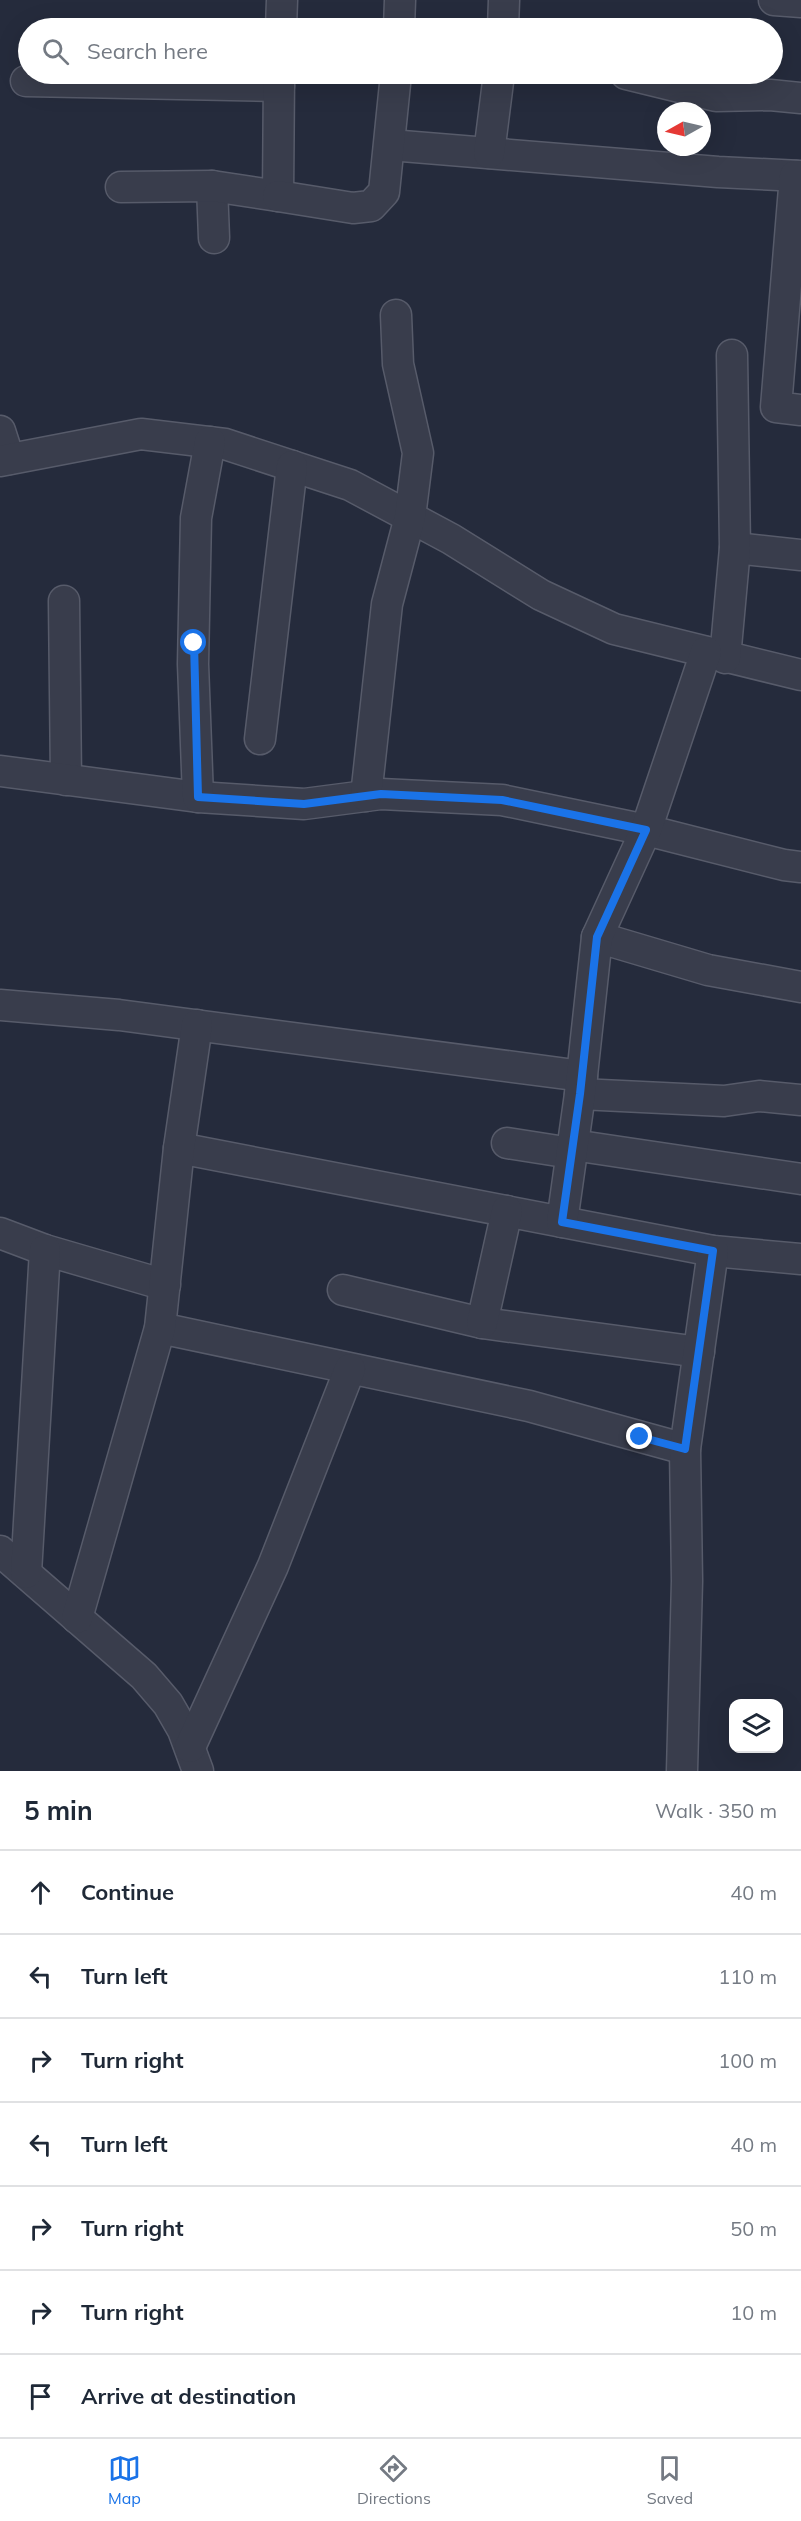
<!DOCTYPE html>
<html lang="en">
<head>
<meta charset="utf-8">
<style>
	:root { --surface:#fff; --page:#f6f6f7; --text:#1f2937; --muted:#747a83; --line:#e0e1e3; --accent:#1a73e8 }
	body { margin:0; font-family:Mulish,sans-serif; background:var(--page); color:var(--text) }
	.controls { position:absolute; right:18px; bottom:18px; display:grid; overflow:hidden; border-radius:12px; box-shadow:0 6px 24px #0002 }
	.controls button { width:54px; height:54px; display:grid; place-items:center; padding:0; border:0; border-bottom:2px solid var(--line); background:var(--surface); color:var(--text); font:30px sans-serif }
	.compass { position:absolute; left:657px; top:102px; width:54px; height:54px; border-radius:50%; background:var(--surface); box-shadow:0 6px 24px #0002; rotate:262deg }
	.stop { position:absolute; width:18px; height:18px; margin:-14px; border:4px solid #1a73e8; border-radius:50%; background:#fff }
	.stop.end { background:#1a73e8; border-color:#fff; box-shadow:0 2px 6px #0008 }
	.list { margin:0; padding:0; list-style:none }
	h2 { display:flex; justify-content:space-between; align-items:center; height:78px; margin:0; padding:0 24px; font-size:26px }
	h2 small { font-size:20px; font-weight:400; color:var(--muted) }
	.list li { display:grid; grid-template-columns:39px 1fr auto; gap:18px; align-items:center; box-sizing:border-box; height:84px; padding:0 24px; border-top:2px solid var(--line) }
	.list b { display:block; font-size:22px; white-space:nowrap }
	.list em { font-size:20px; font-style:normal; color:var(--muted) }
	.icon { flex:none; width:33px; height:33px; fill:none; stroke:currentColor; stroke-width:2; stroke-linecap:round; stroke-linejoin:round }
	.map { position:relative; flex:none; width:801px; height:1771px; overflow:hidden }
	.search { position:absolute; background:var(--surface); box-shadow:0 6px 24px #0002; left:18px; right:18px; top:18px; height:66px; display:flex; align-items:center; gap:15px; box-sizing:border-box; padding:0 21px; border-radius:33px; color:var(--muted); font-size:22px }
	.sheet { height:666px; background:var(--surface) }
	nav { display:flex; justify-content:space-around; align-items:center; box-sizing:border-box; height:84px; border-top:2px solid var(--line); background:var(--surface); font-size:16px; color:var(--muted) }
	nav a { display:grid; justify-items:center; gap:3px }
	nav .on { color:var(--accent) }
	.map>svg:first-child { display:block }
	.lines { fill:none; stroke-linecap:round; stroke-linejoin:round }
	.minor-casing { stroke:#575b6a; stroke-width:33 }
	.minor { stroke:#393d4c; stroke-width:30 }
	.route { stroke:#1a73e8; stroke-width:8 }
</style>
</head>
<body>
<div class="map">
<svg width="801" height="1771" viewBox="0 0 801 1771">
	<rect width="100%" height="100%" fill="#252b3c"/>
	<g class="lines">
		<defs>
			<g id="minor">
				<path d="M774 0 801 2"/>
				<path d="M281 28 282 0"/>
				<path d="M399 28 400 0"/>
				<path d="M503 28 504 0"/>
				<path d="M626 74 716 96 770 95 801 98"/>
				<path d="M26 81 279 86"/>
				<path d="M390 145 718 172 801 176"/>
				<path d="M489 153 499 74"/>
				<path d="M795 176 776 407 801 410"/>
				<path d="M212 186 214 238"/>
				<path d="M121 187 212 186 278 196 279 74"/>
				<path d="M278 196 353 208 371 206 384 192 396 74"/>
				<path d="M0 431 9 459"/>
				<path d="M0 461 141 434 225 444 350 485 451 539 541 595 614 629 801 675"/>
				<path d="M735 548 801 555"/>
				<path d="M64 601 66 780"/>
				<path d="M725 658 735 548 732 355"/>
				<path d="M260 739 292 466"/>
				<path d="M1 771 198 797 304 804 381 794 502 800 646 830 784 865 801 867"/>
				<path d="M366 796 387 604 410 517 418 453 398 364 396 315"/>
				<path d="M198 797 193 664 196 518 210 442"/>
				<path d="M597 937 708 970 801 987"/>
				<path d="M0 1005 119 1015 582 1076"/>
				<path d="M580 1094 724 1101 759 1096 801 1100"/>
				<path d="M507 1143 571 1153"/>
				<path d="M573 1145 801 1179"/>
				<path d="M179 1148 713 1251 801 1259"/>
				<path d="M562 1222 580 1094 597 937 646 830 706 652"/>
				<path d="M0 1233 45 1250 165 1285"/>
				<path d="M343 1290 482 1323 699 1352"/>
				<path d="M482 1323 507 1211"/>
				<path d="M160 1328 529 1406 685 1449"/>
				<path d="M0 1551 144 1676 168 1704 183 1730 198 1771"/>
				<path d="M26 1573 45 1250"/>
				<path d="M77 1618 160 1328 179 1148 197 1025"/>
				<path d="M190 1747 273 1566 350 1369"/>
				<path d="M682 1771 687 1581 685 1449 713 1251"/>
			</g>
		</defs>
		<use href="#minor" class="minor-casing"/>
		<use href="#minor" class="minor"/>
	</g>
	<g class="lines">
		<path class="route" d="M194 643 198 797 304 804 381 794 502 800 646 830 597 937 580 1094 562 1222 713 1251 685 1449 640 1437"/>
	</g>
</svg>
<div class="controls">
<button><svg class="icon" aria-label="layers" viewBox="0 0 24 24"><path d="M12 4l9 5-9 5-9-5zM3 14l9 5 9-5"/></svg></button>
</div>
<svg class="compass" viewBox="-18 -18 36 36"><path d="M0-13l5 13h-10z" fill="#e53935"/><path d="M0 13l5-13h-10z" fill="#747a83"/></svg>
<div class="stop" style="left:194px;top:643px"></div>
<div class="stop end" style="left:640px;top:1437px"></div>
<div class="search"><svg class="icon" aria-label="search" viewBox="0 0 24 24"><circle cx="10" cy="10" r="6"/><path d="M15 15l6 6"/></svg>Search here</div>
</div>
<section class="sheet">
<h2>5 min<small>Walk · 350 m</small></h2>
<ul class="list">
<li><svg class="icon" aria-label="ahead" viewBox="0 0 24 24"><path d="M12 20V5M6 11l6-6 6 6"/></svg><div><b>Continue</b></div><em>40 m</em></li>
<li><svg class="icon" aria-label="left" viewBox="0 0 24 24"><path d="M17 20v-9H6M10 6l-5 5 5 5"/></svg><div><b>Turn left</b></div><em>110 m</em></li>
<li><svg class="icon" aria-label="right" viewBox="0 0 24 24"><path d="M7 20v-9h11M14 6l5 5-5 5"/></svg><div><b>Turn right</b></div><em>100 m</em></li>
<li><svg class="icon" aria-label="left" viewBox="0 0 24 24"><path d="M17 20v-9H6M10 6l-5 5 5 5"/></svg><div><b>Turn left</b></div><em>40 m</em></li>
<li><svg class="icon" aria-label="right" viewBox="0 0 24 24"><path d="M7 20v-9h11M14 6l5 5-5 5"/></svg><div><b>Turn right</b></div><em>50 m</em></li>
<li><svg class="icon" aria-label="right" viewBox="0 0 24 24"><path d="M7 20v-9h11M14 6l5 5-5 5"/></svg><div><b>Turn right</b></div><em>10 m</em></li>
<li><svg class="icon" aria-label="arrive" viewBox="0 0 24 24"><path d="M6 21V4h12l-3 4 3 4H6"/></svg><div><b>Arrive at destination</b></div></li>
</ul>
</section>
<nav>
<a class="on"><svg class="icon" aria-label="map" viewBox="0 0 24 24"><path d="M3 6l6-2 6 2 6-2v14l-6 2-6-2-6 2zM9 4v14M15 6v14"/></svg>Map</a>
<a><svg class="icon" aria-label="directions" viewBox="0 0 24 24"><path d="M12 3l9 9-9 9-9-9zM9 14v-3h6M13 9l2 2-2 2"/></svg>Directions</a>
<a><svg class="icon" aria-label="saved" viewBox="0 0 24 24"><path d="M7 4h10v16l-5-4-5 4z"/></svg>Saved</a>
</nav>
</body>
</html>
